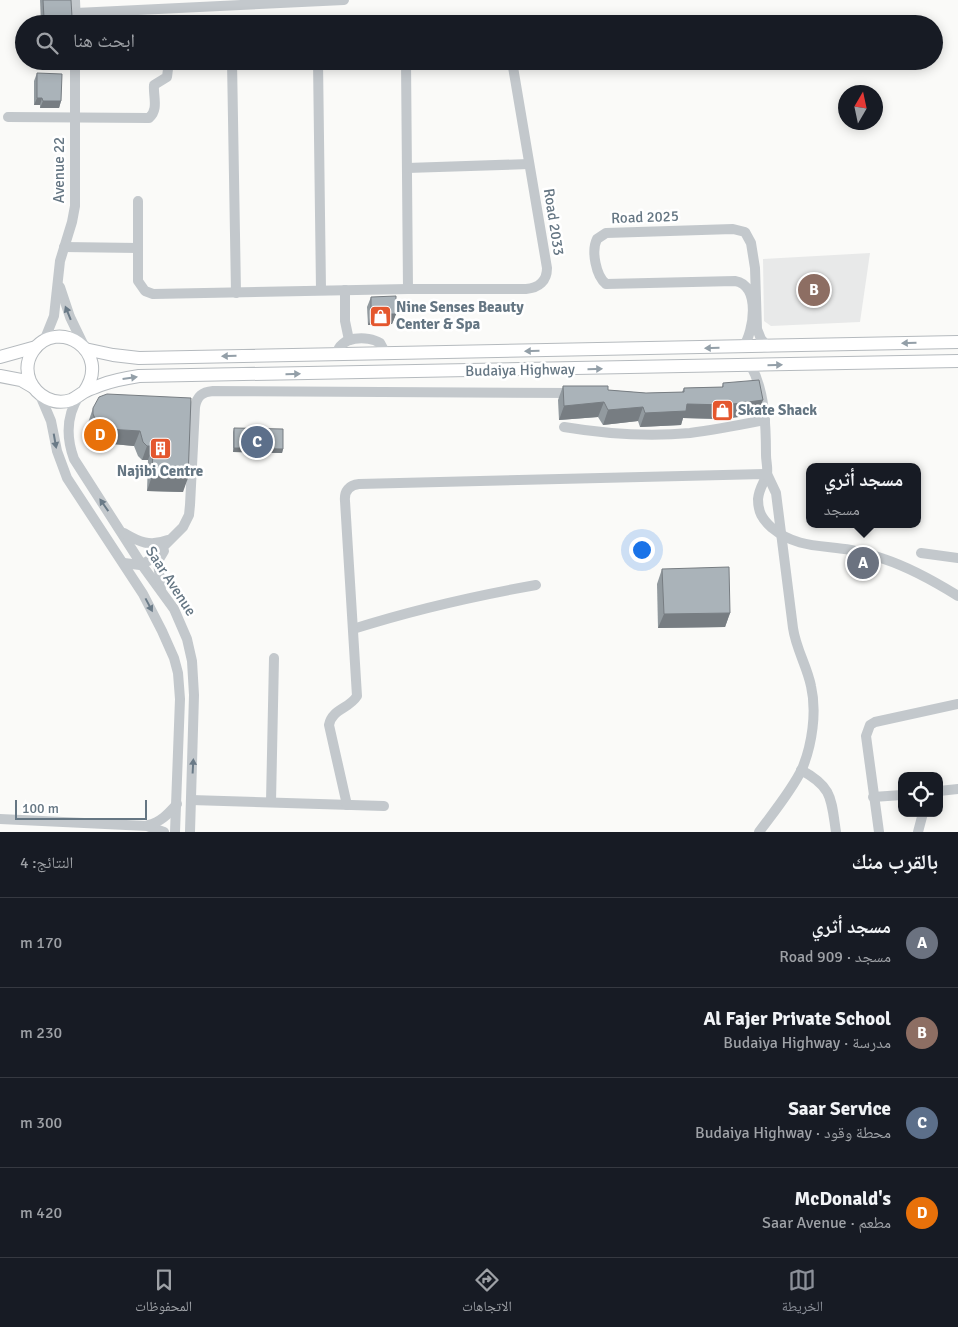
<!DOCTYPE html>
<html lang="ar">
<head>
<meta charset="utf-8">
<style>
	:root { --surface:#171b24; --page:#242831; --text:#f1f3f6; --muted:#9ea1a6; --line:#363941; --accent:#8c9099 }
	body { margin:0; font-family:Signika,"Noto Naskh Arabic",sans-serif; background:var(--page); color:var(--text); direction:rtl }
	.controls { position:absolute; right:15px; bottom:15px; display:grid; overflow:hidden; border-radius:10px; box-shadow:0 2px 12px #0003 }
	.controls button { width:45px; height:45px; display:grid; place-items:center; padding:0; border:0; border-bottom:1px solid var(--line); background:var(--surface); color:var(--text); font:25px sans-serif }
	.compass { position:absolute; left:838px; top:85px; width:45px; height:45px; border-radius:50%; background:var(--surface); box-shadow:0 2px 12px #0003; rotate:9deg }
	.scale { position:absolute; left:15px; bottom:12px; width:132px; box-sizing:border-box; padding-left:5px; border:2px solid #657683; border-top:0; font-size:14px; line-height:18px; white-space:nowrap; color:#657683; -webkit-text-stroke:4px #fff; paint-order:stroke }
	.you { position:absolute; left:641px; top:549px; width:18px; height:18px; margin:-12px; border:4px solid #fff; border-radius:50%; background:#1a73e8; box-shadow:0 0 0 8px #1a73e833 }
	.badge { display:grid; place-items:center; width:32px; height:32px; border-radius:50%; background:var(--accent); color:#fff; font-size:16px; font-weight:700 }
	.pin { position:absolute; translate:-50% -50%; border:2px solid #fff; box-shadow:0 1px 5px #0006 }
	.popup { position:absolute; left:806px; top:463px; width:115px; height:65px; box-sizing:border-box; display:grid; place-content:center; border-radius:10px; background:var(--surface); filter:drop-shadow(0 1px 4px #0005); font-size:16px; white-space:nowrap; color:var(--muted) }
	.popup b { font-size:19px; color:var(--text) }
	.popup::after { content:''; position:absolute; left:50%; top:100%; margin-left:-10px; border:10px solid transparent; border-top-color:var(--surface) }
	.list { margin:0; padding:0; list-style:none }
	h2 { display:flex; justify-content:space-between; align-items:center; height:65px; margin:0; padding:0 20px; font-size:21px }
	h2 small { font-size:16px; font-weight:400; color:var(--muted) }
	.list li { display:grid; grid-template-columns:32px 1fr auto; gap:15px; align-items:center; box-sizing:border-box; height:90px; padding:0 20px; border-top:1px solid var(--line) }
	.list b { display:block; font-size:19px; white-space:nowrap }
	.list p { margin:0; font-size:16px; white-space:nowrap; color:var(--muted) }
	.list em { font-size:16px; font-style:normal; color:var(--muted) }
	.icon { flex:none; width:28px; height:28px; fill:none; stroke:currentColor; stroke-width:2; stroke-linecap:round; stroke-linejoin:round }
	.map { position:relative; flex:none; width:958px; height:832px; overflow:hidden; direction:ltr }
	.search { position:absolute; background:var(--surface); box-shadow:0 2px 12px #0003; left:15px; right:15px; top:15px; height:55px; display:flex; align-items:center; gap:12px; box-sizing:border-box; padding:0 18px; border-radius:28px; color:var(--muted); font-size:19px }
	.sheet { height:425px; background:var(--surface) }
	nav { display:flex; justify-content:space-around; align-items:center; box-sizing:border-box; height:70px; border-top:1px solid var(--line); background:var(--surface); font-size:14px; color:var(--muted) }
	nav a { display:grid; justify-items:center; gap:2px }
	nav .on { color:var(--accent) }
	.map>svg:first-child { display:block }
	.built { fill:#e8e9e9 }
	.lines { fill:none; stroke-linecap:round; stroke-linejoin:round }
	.major-casing { stroke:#b5babe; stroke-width:14 }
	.minor { stroke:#c3c8cc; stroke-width:10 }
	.major { stroke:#fff; stroke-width:12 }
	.wall { fill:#929a9f }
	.shaded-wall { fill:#777d82 }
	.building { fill:#aab3b9; stroke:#777d82 }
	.oneway { fill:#6a7a87 }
	.oneway2 { fill:#939fa8 }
	.labels { text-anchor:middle; stroke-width:5; stroke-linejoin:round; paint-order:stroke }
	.street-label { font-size:15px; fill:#657683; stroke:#fff }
	.poi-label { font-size:15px; font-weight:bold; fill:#657683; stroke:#fff; text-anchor:start }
</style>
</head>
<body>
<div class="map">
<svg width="958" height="832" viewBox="0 0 958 832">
	<rect width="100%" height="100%" fill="#fafaf8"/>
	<path class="built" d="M870 253 860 322 771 326 764 321 763 259Z"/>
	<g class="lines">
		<defs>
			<g id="major">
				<path d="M85 349 113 355 139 358 958 342"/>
				<path d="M0 357 36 347"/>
				<path d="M0 376 21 380 33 387"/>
				<path d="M84 392C113 351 57 316 33 351 27 360 26 371 30 381 37 396 54 406 71 400 76 398 79 395 84 392 89 389 96 387 101 385 114 380 126 378 139 376L958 361"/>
			</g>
		</defs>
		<use href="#major" class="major-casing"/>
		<g class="minor">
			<path d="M75 0 76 24"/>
			<path d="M76 13 344 0"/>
			<path d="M232 61 236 293"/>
			<path d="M318 61 321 290"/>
			<path d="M406 61 408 289"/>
			<path d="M8 117 149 118C159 110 153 96 154 85L167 77 169 61"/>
			<path d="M407 168 529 164"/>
			<path d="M138 201V281L145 291 153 294 408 289H526C539 288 547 281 547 268L512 61"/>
			<path d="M64 247 138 248"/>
			<path d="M60 287 70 317 85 348"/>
			<path d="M345 290V321L349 340"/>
			<path d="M44 341 54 316 60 261 72 222 75 206V61"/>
			<path d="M743 347C754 332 761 285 735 281L606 284C596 276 591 251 597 239L606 233 733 229 745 232 751 243 755 268 757 329 761 339 768 347"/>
			<path d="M337 354C339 336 368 335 380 343L386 354"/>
			<path d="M751 366C765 391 766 427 766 455 766 461 768 468 767 474 764 483 759 488 758 499 758 512 762 519 772 528 796 548 822 545 851 550 862 552 873 555 884 559 911 568 934 581 958 596"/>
			<path d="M40 395 51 421 57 451 67 478 143 594 162 631 174 658 178 673 180 699 175 832"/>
			<path d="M79 396C66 416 66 437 74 459L142 565 174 609 187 639 192 661 194 695 190 832"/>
			<path d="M564 427C606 434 647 437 690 433 715 430 740 425 765 420"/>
			<path d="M124 533C139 542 150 547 168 540"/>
			<path d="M921 553 958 558"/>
			<path d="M124 563 140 565 150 560 183 527 189 515 190 505 195 407C197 396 202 392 213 391L573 393"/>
			<path d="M161 590 158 561 164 551"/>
			<path d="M353 629C413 610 474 596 536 585"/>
			<path d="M801 770C833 787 831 799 836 832"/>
			<path d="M939 791 958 789"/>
			<path d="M873 797 902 795"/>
			<path d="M191 800 384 806"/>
			<path d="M271 802 274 658"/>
			<path d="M347 805 329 725C332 709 349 709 357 696L345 501C344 491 349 485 359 484L767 474 776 493 793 628C796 649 807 666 811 686 817 712 812 745 802 769 792 790 773 813 759 832"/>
			<path d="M0 819 147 826 164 832"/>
			<path d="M148 825C161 822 168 814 177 804"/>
			<path d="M879 832 866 736 870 725 875 722 958 704"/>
			<path d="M918 832 923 813"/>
		</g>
		<use href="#major" class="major"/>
	</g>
	<g class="wall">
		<path d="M40 0H71L69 24H41Z"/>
		<path d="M37 73 61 101 59 108H40V105H34V81Z"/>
		<path d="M371 297 396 314 392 324 368 325 367 307Z"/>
		<path d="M723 383 757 415 720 419 683 418 681 425 640 427 638 421 603 425 598 417 559 420 558 400 563 386 608 390 646 393 682 392 684 388 722 387Z"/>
		<path d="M191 398 183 492 147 491 148 460H142L138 456 134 446 102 443 92 437 88 428V423L93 408Z"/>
		<path d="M234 428 283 449 282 453 233 452V432Z"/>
		<path d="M662 569 730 613 725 627 658 628 657 584Z"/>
	</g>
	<g class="shaded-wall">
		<path d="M72 17 69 24H42L44 18Z"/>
		<path d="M37 98H42L40 105H34Z"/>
		<path d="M43 101H61L59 108H40Z"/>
		<path d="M371 314H396L392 324 368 325Z"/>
		<path d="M763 400 757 415 720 419 683 418 681 425 640 427 645 413 687 404Z"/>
		<path d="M604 402 598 417 559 420 564 406Z"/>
		<path d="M643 407 638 421 603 425 608 410Z"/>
		<path d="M107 429 140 431 134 446 102 443Z"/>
		<path d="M147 446H153L148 460H142Z"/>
		<path d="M234 448 283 449 282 453 233 452Z"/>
		<path d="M152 476 188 478 183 492 147 491Z"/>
		<path d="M730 613 725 627 658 628 664 614Z"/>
	</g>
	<g class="building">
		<path d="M43 0H71L72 17 44 18Z"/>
		<path d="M37 73 62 74 61 101H43L42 98H37Z"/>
		<path d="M396 296V314H371V297Z"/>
		<path d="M759 380 763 400 726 405 687 404 686 411 645 413 643 407 608 410 604 402 564 406 563 386H608V390L646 393 684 392V388L723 387V383Z"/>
		<path d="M107 394 191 398 188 478 152 476 153 446H147L143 442 140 431 107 429 97 423 93 414V408L99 397Z"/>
		<path d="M234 428 283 429V449L234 448Z"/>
		<path d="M729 567 730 613 664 614 662 569Z"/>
	</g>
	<defs><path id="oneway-solid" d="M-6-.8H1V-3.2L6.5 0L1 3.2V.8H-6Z" transform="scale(1.25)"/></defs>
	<g class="oneway">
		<use href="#oneway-solid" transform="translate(68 313) rotate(-112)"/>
		<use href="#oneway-solid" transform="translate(55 441) rotate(80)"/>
		<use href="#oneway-solid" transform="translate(104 505) rotate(-125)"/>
		<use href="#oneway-solid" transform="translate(149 605) rotate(62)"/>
		<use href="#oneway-solid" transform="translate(193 766) rotate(-87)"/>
	</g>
	<g class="oneway2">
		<use href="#oneway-solid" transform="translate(909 343) rotate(178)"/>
		<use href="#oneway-solid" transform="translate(712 348) rotate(179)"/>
		<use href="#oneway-solid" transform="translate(532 351) rotate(179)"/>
		<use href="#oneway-solid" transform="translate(229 356) rotate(179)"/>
		<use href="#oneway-solid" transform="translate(775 365) rotate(-1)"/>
		<use href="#oneway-solid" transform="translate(595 369) rotate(-1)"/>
		<use href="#oneway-solid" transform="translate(293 374) rotate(-1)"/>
		<use href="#oneway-solid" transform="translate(130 378) rotate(-8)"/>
	</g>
	<defs>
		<symbol id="shop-square" viewBox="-11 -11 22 22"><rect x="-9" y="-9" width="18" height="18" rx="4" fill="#e4572e" stroke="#fff"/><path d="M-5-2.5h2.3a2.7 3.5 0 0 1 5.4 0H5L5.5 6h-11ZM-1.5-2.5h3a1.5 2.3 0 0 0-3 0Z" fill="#fff"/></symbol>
		<symbol id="building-square" viewBox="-11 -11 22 22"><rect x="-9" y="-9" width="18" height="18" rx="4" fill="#e4572e" stroke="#fff"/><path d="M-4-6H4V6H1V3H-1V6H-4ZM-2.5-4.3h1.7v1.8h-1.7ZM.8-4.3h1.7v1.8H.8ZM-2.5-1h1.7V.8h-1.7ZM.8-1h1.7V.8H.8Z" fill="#fff"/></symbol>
	</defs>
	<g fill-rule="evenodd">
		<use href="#shop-square" x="368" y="304" width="25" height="25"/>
		<use href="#shop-square" x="710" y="398" width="25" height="25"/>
		<use href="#building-square" x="148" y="436" width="25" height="25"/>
	</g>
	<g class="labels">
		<g class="street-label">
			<text transform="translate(59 170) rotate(-90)" y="5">Avenue 22</text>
			<text transform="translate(645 217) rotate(-2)" y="5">Road 2025</text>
			<text transform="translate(554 222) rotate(81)" y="5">Road 2033</text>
			<text transform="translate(520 370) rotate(-1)" y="5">Budaiya Highway</text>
			<text transform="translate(171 581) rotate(57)" y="5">Saar Avenue</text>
		</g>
		<g class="poi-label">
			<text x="396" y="312">Nine Senses Beauty<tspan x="396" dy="17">Center &amp; Spa</tspan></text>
			<text x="738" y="415">Skate Shack</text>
			<text x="160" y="476" text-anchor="middle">Najibi Centre</text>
		</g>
	</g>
</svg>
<div class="controls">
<button><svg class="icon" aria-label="locate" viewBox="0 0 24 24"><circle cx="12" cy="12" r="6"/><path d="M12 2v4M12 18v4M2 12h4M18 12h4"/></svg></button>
</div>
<svg class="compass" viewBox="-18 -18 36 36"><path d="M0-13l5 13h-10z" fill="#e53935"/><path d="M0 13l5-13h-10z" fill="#9ea1a6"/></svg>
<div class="scale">100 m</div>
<div class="you"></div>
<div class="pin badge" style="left:863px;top:563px;background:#6b7280">A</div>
<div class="popup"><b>مسجد أثري</b>مسجد</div>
<div class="pin badge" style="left:814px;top:290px;background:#8d6e63">B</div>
<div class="pin badge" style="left:257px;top:442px;background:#5c6f8a">C</div>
<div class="pin badge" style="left:100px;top:435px;background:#e8710a">D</div>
<div class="search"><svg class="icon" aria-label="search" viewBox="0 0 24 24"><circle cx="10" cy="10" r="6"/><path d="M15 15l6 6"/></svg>ابحث هنا</div>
</div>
<section class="sheet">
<h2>بالقرب منك<small>النتائج: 4</small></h2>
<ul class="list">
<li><span class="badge" style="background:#6b7280">A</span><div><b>مسجد أثري</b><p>مسجد · Road 909</p></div><em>170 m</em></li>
<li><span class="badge" style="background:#8d6e63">B</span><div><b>Al Fajer Private School</b><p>مدرسة · Budaiya Highway</p></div><em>230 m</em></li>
<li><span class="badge" style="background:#5c6f8a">C</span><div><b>Saar Service</b><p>محطة وقود · Budaiya Highway</p></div><em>300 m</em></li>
<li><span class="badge" style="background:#e8710a">D</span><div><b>McDonald's</b><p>مطعم · Saar Avenue</p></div><em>420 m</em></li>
</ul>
</section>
<nav>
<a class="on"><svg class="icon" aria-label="map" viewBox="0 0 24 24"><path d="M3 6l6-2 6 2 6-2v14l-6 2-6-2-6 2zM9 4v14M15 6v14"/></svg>الخريطة</a>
<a><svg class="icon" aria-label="directions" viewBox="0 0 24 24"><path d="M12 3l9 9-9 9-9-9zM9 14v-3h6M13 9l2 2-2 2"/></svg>الاتجاهات</a>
<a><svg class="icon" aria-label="saved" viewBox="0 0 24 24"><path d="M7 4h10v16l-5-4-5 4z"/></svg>المحفوظات</a>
</nav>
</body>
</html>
